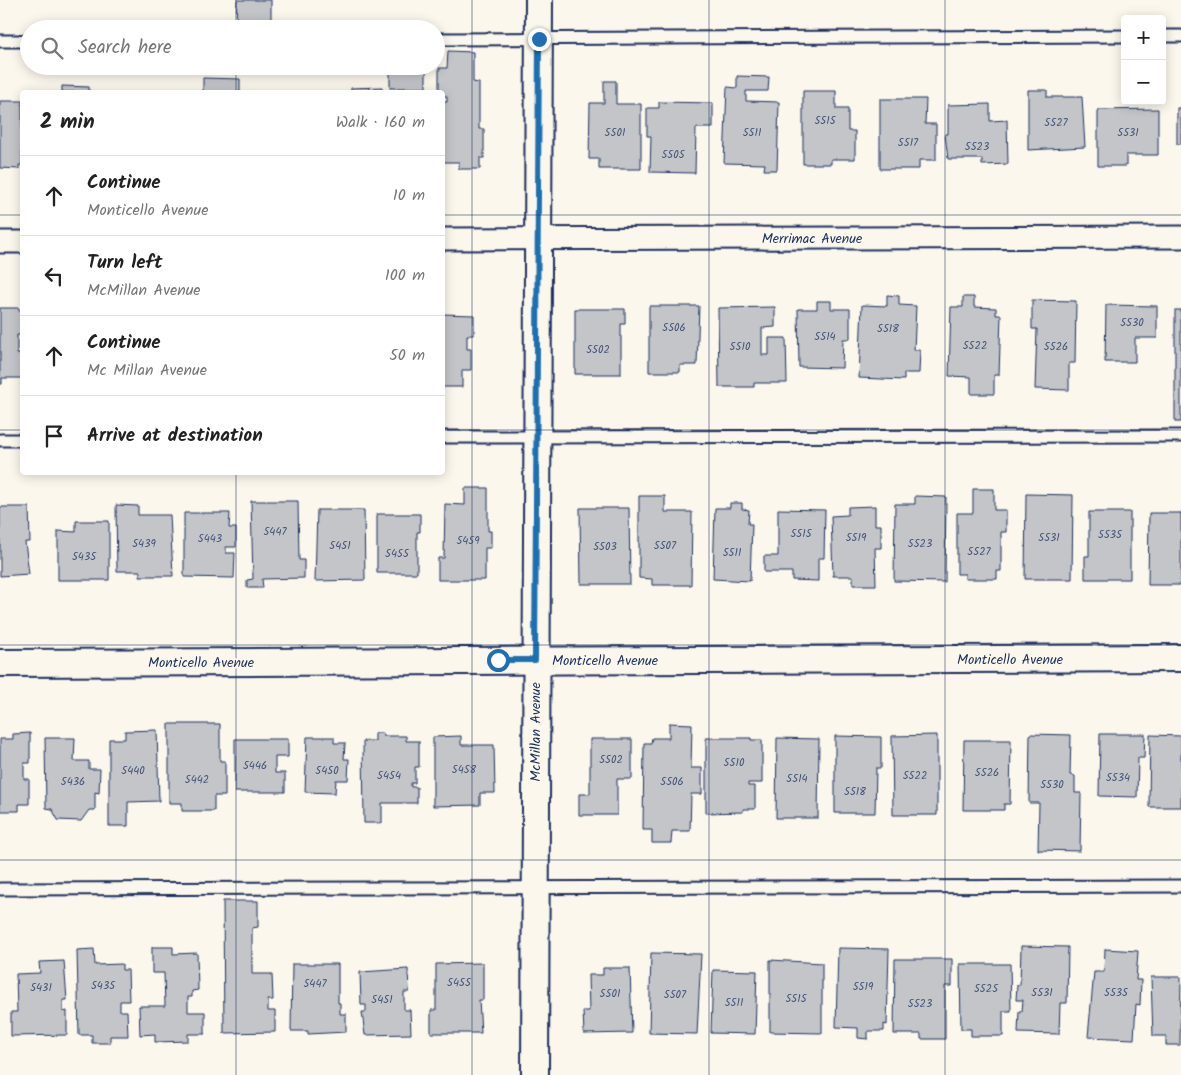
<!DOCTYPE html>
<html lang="en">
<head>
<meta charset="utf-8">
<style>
	:root { --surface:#fff; --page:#f2f2f2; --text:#222; --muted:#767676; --line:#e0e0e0 }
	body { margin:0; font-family:Kalam,sans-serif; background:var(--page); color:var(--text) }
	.controls { position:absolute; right:15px; top:15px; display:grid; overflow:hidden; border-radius:5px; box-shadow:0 2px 12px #0003 }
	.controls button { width:45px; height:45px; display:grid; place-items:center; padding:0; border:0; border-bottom:1px solid var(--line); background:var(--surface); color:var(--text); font:25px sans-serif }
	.stop { position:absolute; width:15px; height:15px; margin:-11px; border:4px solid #1f6fb2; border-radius:50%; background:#fff }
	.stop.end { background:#1f6fb2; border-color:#fff; box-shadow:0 1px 5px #0008 }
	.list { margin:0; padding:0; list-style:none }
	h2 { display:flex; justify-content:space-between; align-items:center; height:65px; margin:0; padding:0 20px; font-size:21px }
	h2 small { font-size:16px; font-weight:400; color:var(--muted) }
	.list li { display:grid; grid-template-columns:32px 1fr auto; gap:15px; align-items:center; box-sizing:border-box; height:80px; padding:0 20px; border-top:1px solid var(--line) }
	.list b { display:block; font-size:19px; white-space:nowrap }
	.list p { margin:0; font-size:16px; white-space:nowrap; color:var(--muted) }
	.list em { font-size:16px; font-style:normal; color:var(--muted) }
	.icon { flex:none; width:28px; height:28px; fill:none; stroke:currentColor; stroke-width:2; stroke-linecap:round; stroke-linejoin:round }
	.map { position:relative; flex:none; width:1181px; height:1075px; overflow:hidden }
	.search { position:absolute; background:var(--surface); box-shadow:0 2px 12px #0003; left:20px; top:20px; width:425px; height:55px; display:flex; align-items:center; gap:12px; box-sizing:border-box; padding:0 18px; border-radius:28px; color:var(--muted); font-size:19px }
	.panel { position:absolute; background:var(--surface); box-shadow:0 2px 12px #0003; left:20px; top:90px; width:425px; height:385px; border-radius:5px }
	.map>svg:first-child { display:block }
	.building { fill:#c3c5c9; stroke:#1b2f5e }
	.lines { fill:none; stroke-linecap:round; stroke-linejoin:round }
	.service-casing { stroke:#1b2f5e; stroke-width:15 }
	.minor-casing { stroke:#1b2f5e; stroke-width:25 }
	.tertiary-casing { stroke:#1b2f5e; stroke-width:30 }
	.service { stroke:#fbf7ec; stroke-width:11 }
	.minor { stroke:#fbf7ec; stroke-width:21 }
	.tertiary { stroke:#fbf7ec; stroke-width:26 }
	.route { stroke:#1f6fb2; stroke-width:6 }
	.grid { fill:none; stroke:#1b2f5e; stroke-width:1; stroke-opacity:0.55 }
	.labels { text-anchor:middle; stroke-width:4; stroke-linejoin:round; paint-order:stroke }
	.number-label { font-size:11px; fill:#455479 }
	.street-label { font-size:14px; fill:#1b2f5e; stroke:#fbf7ec }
</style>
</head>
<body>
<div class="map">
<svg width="1181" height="1075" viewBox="0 0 1181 1075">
	<rect width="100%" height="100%" fill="#fbf7ec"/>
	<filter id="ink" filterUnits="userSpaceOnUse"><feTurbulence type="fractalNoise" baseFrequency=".02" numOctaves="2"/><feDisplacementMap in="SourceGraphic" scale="10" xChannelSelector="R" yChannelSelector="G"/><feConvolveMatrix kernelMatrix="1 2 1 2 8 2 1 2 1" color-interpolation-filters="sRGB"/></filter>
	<g filter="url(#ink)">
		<g class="building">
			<path d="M237 0H271V28L236 27Z"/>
			<path d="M448 51 473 52V82L479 83V129H484V158H480V169H459V162H442V102H447V96H442V92H439V68H447Z"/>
			<rect x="390" y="66" width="36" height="22"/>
			<path d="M737 76 769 77 768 91H746V101L779 102 777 170H764L765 164 724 163 727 87 737 88Z"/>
			<path d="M203 78 240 79V92H203Z"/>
			<path d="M604 81H616V104H641V169H599V159H589L590 103H604Z"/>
			<path d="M62 86 89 87V92H62Z"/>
			<path d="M382 87V92H351V88Z"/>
			<path d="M1028 90H1047V97H1082L1085 147 1028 150Z"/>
			<path d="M803 91H836V109H848V131H855V159H831V164H803Z"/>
			<path d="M880 99H926L925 124H936V160H919V169H880Z"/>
			<path d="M0 101H22V165H19V169L0 168Z"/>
			<path d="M659 102 713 103V128H696L695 173 650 172 651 136H647V108H659Z"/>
			<path d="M990 104V121L1007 120 1008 164 982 165V159H948L945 134H948V105Z"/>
			<rect x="1177" y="108" width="4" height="36"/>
			<path d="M1158 109V155H1126V166H1098V110Z"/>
			<path d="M887 295 899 296V305L916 306 914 350H920L919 373H904V380L859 378 862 305 887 306Z"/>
			<path d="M963 297H974V307L996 308V315H1001L999 375H994V394H971V377L949 376 951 307H963Z"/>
			<path d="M1032 300 1076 301 1075 363H1069V390L1035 389 1037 329H1032Z"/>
			<path d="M817 301H831V309H850V339H843L842 368 799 367 798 309H817Z"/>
			<path d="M1106 305 1157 306V338H1135V362H1105Z"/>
			<path d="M649 306H699L697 365H680V372H649Z"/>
			<path d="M775 307V327L762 328V355H769V338H786L787 383H754V387H719L718 308Z"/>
			<path d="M0 308H19V311H22V335H17V354H22V378H2V384H0Z"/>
			<path d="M575 309H625V324H621V374H575Z"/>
			<rect x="1175" y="310" width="6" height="112"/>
			<path d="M442 314 474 315V335H467V349H471V370H462V387H442Z"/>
			<path d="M465 488H488V531H491V548H485V580H438V558H444L445 504 465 505Z"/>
			<path d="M973 489H994V510H1006V532H1001V571H997V579H965V574H957V513H973Z"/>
			<path d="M1026 494 1073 495 1072 579H1025Z"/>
			<path d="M639 496H665V512H692L691 585H652V579L639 578Z"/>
			<path d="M915 496 946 497 945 582 894 581 895 504H915Z"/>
			<path d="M251 501H298L299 560H304V578L262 579 263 588H247V580L253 579Z"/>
			<path d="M730 503H742V509L749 510 748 524H752L750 581 713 579 715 508H730Z"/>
			<path d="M116 505 138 506V515H170L173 576H140V571H117Z"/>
			<path d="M875 506V525H881V548H875L876 585H853V576H833L831 516 848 515V507Z"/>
			<path d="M0 507H29L30 542H25L29 574 0 576Z"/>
			<path d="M580 508H629L630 584H581Z"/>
			<path d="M778 509 825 510 824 558H818V581L792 580V572H764V556H778Z"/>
			<path d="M317 510H364L365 580 315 581Z"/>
			<path d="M1089 512H1130V579H1085V556H1089Z"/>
			<path d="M184 513H230L229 528H236V547H226V553H235L234 578 184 577Z"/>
			<path d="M1149 513H1181V585H1148Z"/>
			<path d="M377 514H420V532H417V573H377Z"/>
			<path d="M76 521H109V580H58V531L76 532Z"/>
			<path d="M669 723 692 724 691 768H702V794H691L690 831H672L671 843H652V830H643L644 743H651L652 738H669Z"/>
			<path d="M169 724H220V761H225V796H214V811H182V803H169Z"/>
			<path d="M157 730 159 801 128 802V826H109V739H125V731Z"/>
			<path d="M30 733V763H24V779H29V804H19V811H0V739H13V734Z"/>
			<path d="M375 733H383V736H406V741H419V767H415V783H411V787H417V803H382V823H364L363 741H375Z"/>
			<path d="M1030 734 1071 735 1070 775 1075 776V793H1081L1080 851 1038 850 1039 803H1029Z"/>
			<path d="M1100 734H1145L1144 758H1138L1137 797 1099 796Z"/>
			<path d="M937 735V815H893L892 736Z"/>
			<path d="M1150 735 1181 736V807H1149Z"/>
			<path d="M461 736V745H494L495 793H480V805L433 806V737Z"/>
			<path d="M835 736 881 737V768H876L875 813H835Z"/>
			<path d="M307 737H334V743H345L344 759H349L348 780H336L335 793 305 792Z"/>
			<path d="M45 738H75L74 761H89V769H100L99 793 95 792V810H89L81 821 58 820 52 809 46 808Z"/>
			<path d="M706 738H751V740H762V783H748V786H755V809H743V812L706 813Z"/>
			<path d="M777 738 819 739 818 818H776Z"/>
			<path d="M235 739H288V757H275V773H285V792H235Z"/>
			<path d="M590 739H632V779H617V815H579V794H590Z"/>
			<path d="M964 740H1011L1010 804H1004V810H963Z"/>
			<path d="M223 901H258V927L252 928V974H272L273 1000H268V1011H275V1032L224 1033Z"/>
			<path d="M1021 946 1068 947 1067 1003H1060L1059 1034 1018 1033 1019 1011H1022L1023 1000H1016L1017 985H1020Z"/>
			<path d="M152 947H173V954L197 953 198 990 192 991V997H188V1012H205V1034H188V1041L155 1042V1034L140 1035 139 1006H165L164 973H152Z"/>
			<path d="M838 948 889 949 887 1025 884 1024V1031H868V1039L858 1038V1028L836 1027Z"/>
			<path d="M94 949 95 965 122 964V970H128L129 1001H120V1011H127L128 1036H110V1043H92V1035H79L77 950Z"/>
			<path d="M1105 949 1138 951 1136 980H1141L1140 1005 1136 1004 1134 1039 1088 1037 1094 972H1104Z"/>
			<path d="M651 953 701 954 697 1034 649 1033Z"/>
			<path d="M895 959H952V986H945V1039H921V1034H894Z"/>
			<path d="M770 960 822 963V1033L770 1032Z"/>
			<path d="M64 961 67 1000H63V1012L67 1011V1035L11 1036V1012H17L16 974 40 973 39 962Z"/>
			<path d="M483 963V1000H479L481 1033H431V1010H436V964Z"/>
			<path d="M292 964H338V1003H340V1014H346V1032L308 1034V1031H291Z"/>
			<path d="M960 964H1010L1011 1011H1003V1036H971V1029H961Z"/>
			<path d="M603 968H630L632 1033 584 1034 583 1011H589L588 975H603Z"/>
			<path d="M408 969 409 992H404V1010H410L411 1034 365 1035 362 1012H366V1005H361L360 972Z"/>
			<path d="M713 970 757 971 755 1034 711 1033Z"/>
			<path d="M1151 977H1181L1180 1045H1166V1036H1153Z"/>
		</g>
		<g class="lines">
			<defs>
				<g id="service">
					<path d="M1162 36H1181"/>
					<path d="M436 39 1125 36"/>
					<path d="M0 41H29"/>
					<path d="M442 437 1181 436"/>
					<path d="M0 440H22"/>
					<path d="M0 889 1181 886"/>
				</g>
				<g id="minor">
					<path d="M442 239 1181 237"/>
					<path d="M0 242H22"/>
				</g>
				<g id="tertiary">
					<path d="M0 663 1181 658"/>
					<path d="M535 1075 539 0"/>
				</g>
			</defs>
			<use href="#service" class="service-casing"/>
			<use href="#minor" class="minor-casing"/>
			<use href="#tertiary" class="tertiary-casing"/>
			<use href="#service" class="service"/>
			<use href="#minor" class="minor"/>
			<use href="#tertiary" class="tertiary"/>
		</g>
	</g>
	<g class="lines" filter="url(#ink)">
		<path class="route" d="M498 660H535L539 39"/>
	</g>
	<path class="grid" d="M236 0V29M472 0V1075M709 0V1075M945 0V1075M236 66V92M0 215H22M442 215H1181M0 430H22M442 430H1181M236 472V1075M0 645H1181M0 860H1181"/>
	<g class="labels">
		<g class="number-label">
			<text x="825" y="124">5515</text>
			<text x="1056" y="126">5527</text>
			<text x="615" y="136">5501</text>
			<text x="752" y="136">5511</text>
			<text x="1128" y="136">5531</text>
			<text x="908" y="146">5517</text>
			<text x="977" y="150">5523</text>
			<text x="673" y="158">5505</text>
			<text x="1132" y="326">5530</text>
			<text x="674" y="331">5506</text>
			<text x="888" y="332">5518</text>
			<text x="825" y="340">5514</text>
			<text x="975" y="349">5522</text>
			<text x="740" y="350">5510</text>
			<text x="1056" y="350">5526</text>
			<text x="598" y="353">5502</text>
			<text x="275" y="535">5447</text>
			<text x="801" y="537">5515</text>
			<text x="1110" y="538">5535</text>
			<text x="856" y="541">5519</text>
			<text x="1049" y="541">5531</text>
			<text x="210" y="542">5443</text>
			<text x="468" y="544">5459</text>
			<text x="144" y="547">5439</text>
			<text x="920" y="547">5523</text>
			<text x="340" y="549">5451</text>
			<text x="665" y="549">5507</text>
			<text x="605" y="550">5503</text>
			<text x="979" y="555">5527</text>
			<text x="732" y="556">5511</text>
			<text x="397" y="557">5455</text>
			<text x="84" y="560">5435</text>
			<text x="611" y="763">5502</text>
			<text x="734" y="766">5510</text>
			<text x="255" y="769">5446</text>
			<text x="464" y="773">5458</text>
			<text x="133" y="774">5440</text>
			<text x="327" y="774">5450</text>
			<text x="987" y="776">5526</text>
			<text x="389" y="779">5454</text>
			<text x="915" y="779">5522</text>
			<text x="1118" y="781">5534</text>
			<text x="797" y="782">5514</text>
			<text x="197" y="783">5442</text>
			<text x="73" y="785">5436</text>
			<text x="672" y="785">5506</text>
			<text x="1052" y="788">5530</text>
			<text x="855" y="795">5518</text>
			<text x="459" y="986">5455</text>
			<text x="315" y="987">5447</text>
			<text x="103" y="989">5435</text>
			<text x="863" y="990">5519</text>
			<text x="41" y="991">5431</text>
			<text x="986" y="992">5525</text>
			<text x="1042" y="996">5531</text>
			<text x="1116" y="996">5535</text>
			<text x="610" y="997">5501</text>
			<text x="675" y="998">5507</text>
			<text x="796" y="1002">5515</text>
			<text x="382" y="1003">5451</text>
			<text x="734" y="1006">5511</text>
			<text x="920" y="1007">5523</text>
		</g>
		<g class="street-label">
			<text x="812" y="243">Merrimac Avenue</text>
			<text x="1010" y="664">Monticello Avenue</text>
			<text x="605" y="665">Monticello Avenue</text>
			<text x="201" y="667">Monticello Avenue</text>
			<text transform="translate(535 732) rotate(-90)" y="5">McMillan Avenue</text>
		</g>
	</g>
</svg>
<div class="controls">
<button>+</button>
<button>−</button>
</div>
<div class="stop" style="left:498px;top:660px"></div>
<div class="stop end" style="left:539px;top:39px"></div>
<div class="search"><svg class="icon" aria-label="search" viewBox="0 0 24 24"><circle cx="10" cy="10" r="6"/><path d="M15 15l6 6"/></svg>Search here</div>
<section class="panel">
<h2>2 min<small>Walk · 160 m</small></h2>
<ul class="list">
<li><svg class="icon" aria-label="ahead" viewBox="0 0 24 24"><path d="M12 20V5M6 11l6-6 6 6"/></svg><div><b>Continue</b><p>Monticello Avenue</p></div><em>10 m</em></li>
<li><svg class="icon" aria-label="left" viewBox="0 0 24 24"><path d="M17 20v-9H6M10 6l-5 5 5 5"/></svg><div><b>Turn left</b><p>McMillan Avenue</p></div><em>100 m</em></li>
<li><svg class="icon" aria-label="ahead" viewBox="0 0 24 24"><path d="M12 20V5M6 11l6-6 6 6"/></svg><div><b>Continue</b><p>Mc Millan Avenue</p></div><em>50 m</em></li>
<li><svg class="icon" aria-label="arrive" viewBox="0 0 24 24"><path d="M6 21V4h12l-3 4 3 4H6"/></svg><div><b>Arrive at destination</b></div></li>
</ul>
</section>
</div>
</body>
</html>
